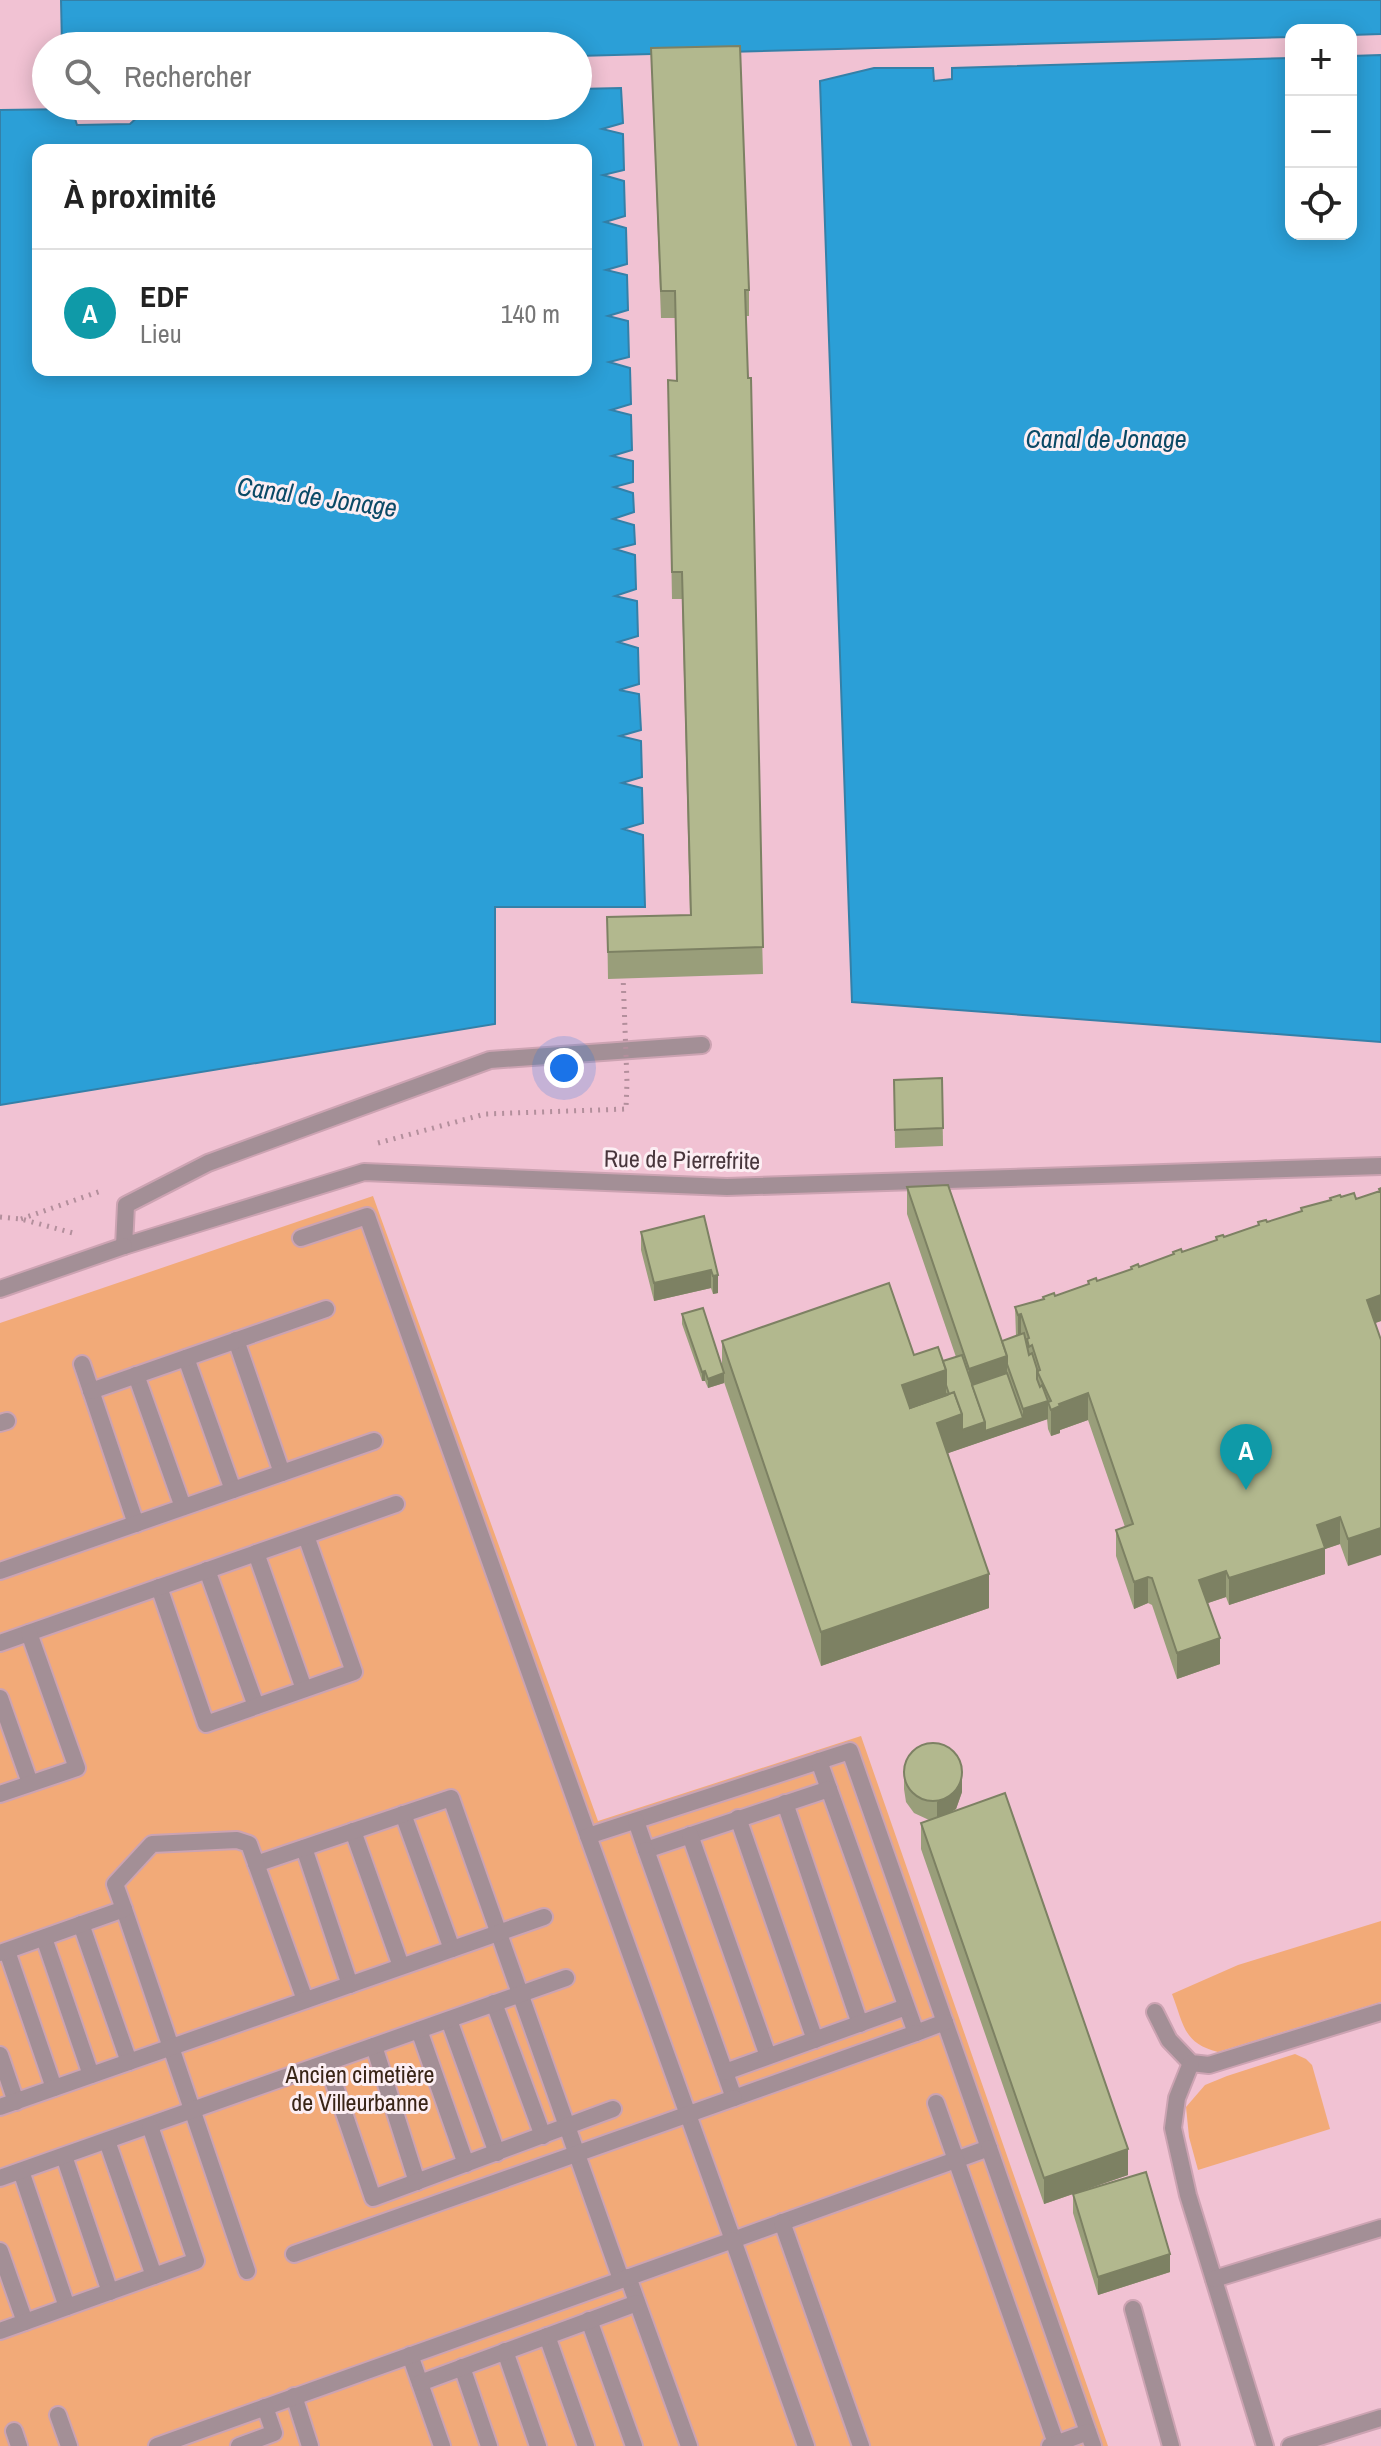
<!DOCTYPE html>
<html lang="fr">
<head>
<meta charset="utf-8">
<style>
	:root { --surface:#fff; --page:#f2f2f2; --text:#222; --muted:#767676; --line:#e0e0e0; --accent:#2b6d5d }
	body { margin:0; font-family:"Archivo Narrow",sans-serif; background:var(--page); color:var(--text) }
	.controls { position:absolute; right:24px; top:24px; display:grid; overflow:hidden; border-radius:16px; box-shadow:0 4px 20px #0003 }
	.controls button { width:72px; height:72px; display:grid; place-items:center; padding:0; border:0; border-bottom:2px solid var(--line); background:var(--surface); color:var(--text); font:40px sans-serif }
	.you { position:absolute; left:564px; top:1068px; width:28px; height:28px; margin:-20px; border:6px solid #fff; border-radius:50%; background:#1a73e8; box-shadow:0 0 0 12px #1a73e833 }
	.badge { display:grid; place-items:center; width:52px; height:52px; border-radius:50%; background:var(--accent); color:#fff; font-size:26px; font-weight:700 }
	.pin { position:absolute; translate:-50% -66px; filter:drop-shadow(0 2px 4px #0008) }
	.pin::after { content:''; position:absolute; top:42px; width:28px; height:24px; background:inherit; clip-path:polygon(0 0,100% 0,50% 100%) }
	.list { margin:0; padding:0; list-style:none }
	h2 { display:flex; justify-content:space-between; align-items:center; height:104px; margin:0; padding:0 32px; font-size:34px }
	h2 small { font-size:26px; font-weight:400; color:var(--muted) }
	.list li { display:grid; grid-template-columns:52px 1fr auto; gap:24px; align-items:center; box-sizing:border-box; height:128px; padding:0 32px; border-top:2px solid var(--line) }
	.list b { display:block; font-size:30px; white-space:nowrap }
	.list p { margin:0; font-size:26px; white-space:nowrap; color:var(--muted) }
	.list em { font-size:26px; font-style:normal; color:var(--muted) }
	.icon { flex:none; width:44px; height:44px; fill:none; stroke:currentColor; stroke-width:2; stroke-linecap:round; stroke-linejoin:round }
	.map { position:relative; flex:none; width:1381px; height:2446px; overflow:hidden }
	.search { position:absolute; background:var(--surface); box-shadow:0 4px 20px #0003; left:32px; top:32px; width:560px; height:88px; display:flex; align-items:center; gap:20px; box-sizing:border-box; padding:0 28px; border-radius:44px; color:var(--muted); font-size:30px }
	.panel { position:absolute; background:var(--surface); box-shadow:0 4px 20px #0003; left:32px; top:144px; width:560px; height:232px; border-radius:16px }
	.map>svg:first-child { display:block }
	.green { fill:#f2aa78 }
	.water { fill:#2b9fd7; stroke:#3480a8; stroke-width:2; fill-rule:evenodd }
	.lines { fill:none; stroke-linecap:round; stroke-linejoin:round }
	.lane-casing { stroke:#cca3b2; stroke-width:20 }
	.street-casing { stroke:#cca3b2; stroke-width:20 }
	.path { stroke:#b38f9c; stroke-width:5; stroke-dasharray:2 6; stroke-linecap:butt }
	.lane { stroke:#a38f96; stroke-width:16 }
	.street { stroke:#a38f96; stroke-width:16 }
	.path-bridge { stroke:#b38f9c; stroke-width:5; stroke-dasharray:2 6; stroke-linecap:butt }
	.wall { fill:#999e7a }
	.shaded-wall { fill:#7d8163 }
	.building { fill:#b2b88e; stroke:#7d8163; stroke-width:2 }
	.labels { text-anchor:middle; stroke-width:6; stroke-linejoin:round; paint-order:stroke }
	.street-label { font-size:24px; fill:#48363c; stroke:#fceef3 }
	.park-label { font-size:24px; fill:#392517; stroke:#fceef3 }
	.water-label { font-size:26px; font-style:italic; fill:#0a4966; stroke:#fceef3 }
</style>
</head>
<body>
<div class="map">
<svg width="1381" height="2446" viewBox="0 0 1381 2446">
	<rect width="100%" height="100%" fill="#f1c2d3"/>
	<g class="green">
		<path d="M373 1196 598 1821 861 1736 1108 2446H0V1323Z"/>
		<path d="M1381 1921V2002L1218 2052C1183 2043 1184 2025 1172 1994L1238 1965Z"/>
		<path d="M1295 2054 1306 2059 1312 2065 1330 2129 1198 2170 1189 2137 1186 2107 1205 2085 1227 2076Z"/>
	</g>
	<g class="water">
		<path d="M61 0H1381V34L1351 35V30H1291V37L578 56V46H62Z"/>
		<path d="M1381 55V1042L852 1002 820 81 874 68H933L934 81 952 79V68L1291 58V234H1351V56Z"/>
		<path d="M621 88 623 123 602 129 623 134 624 170 603 175 624 181 625 216 605 222 626 228 627 264 606 270 627 275 628 310 608 316 628 321 629 357 609 362 630 368 631 404 611 410 631 415 632 450 612 456 633 461V482L614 487 633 493 634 512 613 519 634 525 635 544 615 549 635 555 636 589 615 596 637 601 638 636 618 642 638 648 639 684 619 690 639 694 641 730 620 736 641 741 642 777 622 783 642 788 643 823 623 829 643 835 645 907H495V1024L0 1105V110L72 109 77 125 130 124 150 106H578V89ZM586 150V370H38V150Z"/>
	</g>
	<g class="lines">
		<defs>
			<g id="lane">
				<path d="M702 1045 490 1060 208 1163 126 1205 124 1246 364 1172 727 1187 1381 1166"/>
				<path d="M301 1238 367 1216 588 1836"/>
				<path d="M236 1340 282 1473"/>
				<path d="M186 1358 233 1490"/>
				<path d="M82 1364 136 1524"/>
				<path d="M136 1375 183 1507"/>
				<path d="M91 1391 326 1309"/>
				<path d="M0 1423 7 1421"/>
				<path d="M256 1553 304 1689"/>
				<path d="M207 1570 256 1706"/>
				<path d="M0 1571 374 1441"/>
				<path d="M159 1587 206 1724 354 1672 306 1536"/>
				<path d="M0 1643 396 1504"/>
				<path d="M0 1698 30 1783"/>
				<path d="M850 1751 989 2148 733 2240 588 1836Z"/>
				<path d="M819 1761 916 2033 945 2022"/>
				<path d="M0 1794 77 1768 29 1633"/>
				<path d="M785 1803 860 2024"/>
				<path d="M403 1814 452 1949"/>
				<path d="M738 1818 815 2040"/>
				<path d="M636 1821 646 1850 829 1789"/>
				<path d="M353 1831 401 1966"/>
				<path d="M690 1835 768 2056"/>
				<path d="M304 1848 350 1985"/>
				<path d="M646 1850 734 2098 916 2033"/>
				<path d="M256 1864 451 1798 621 2279"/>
				<path d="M124 1909 247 2271"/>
				<path d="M81 1924 129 2062"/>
				<path d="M44 1938 91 2075"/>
				<path d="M7 1951 54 2088"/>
				<path d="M0 1953 124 1909 115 1884 152 1844 237 1840 249 1844 305 2000"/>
				<path d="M494 2003 543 2136"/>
				<path d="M1155 2012 1169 2040 1191 2063 1209 2065 1381 2012"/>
				<path d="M449 2020 497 2153"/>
				<path d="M419 2030 466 2164"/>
				<path d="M374 2046 417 2182"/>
				<path d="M0 2055 16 2102"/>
				<path d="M327 2063 373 2198 613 2109"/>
				<path d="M1191 2063 1177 2098 1173 2128 1188 2195 1265 2446"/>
				<path d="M725 2072 906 2007"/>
				<path d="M936 2103 1057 2446"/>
				<path d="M0 2107 544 1917"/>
				<path d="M107 2141 154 2276"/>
				<path d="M989 2148 1093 2446"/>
				<path d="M64 2156 110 2292"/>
				<path d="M21 2171 67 2307"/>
				<path d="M0 2178 566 1978"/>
				<path d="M782 2222 861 2446"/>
				<path d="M0 2251 25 2322"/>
				<path d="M294 2254 734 2098"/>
				<path d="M628 2277 689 2446"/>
				<path d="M1214 2279 1381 2228"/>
				<path d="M1133 2309 1171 2446"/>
				<path d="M589 2320 634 2446"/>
				<path d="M0 2331 196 2261 150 2126"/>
				<path d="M547 2336 586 2446"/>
				<path d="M505 2351 538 2446"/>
				<path d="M410 2355 442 2446"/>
				<path d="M462 2367 489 2446"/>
				<path d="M420 2383 637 2303"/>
				<path d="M294 2396 310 2446"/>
				<path d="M58 2415 69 2446"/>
				<path d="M14 2431 19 2446"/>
				<path d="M157 2446 733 2240 806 2446"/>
				<path d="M239 2446 274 2433 265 2407"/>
				<path d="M1050 2446 1088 2432"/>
				<path d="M1290 2446 1381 2418"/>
			</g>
			<path id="street" d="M0 1289 124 1246"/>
		</defs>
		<use href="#lane" class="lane-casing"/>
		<use href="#street" class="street-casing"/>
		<g class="path">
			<path d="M378 1143 485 1114 626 1109 627 1082"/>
			<path d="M0 1217 21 1219 73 1233"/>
			<path d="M21 1219 101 1191"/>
		</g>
		<use href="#lane" class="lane"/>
		<use href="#street" class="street"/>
		<path class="path-bridge" d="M623 975 627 1082"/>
	</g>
	<g class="wall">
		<path d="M651 48 749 290V316H746L763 974 608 979 607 917 690 915 682 599H672L668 380 677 381 675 318H661Z"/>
		<path d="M942 1078 943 1146 895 1148 894 1080Z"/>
		<path d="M907 1187 1002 1341 1016 1336 1015 1307 1043 1299V1297L1055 1296 1088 1284V1281H1097L1131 1270V1267H1139L1173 1255V1252H1182L1216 1240V1237H1224L1301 1211V1208L1330 1201V1198L1341 1197 1356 1199 1379 1191 1381 1188V1321L1375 1323 1348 1566 1340 1544 1325 1549V1574L1229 1605 1226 1597 1208 1603 1220 1664 1177 1679 1152 1605 1148 1603 1134 1609 1116 1556V1530L1125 1527 1088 1420 1060 1430V1433L1051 1436 1048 1429 1047 1419 948 1453 989 1608 821 1666 724 1382V1383L708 1388 705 1381H702L682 1324V1314L722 1367V1341L914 1355 943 1361 956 1357 907 1214Z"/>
		<path d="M704 1216 718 1293 713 1294 711 1288 654 1301 641 1250V1232Z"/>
		<path d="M904 1770 962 1792 956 1809 950 1813 1128 2175 1044 2204 921 1849V1823L929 1820 914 1813 906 1802 904 1789Z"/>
		<path d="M1073 2194 1170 2272 1098 2295 1073 2213Z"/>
	</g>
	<g class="shaded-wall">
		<path d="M711 1270V1288L654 1301V1283Z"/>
		<path d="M718 1275V1293L713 1294V1276Z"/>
		<path d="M1381 1295V1321L1367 1326V1300Z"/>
		<path d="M1021 1314V1340L1018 1341V1315Z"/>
		<path d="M1007 1356V1382L969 1386V1369Z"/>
		<path d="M946 1370V1403L905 1417 902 1385Z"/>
		<path d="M705 1371V1381H702V1372Z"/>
		<path d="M724 1373V1383L708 1388V1379Z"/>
		<path d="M1088 1393V1420L1060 1430V1433L1051 1436V1410L1059 1404Z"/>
		<path d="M1048 1401V1419L937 1457 910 1433 962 1414 985 1422 1023 1418V1409Z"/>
		<path d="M1340 1517V1544L1325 1549V1574L1229 1605V1578L1317 1525Z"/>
		<path d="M1381 1528V1555L1348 1566V1539Z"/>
		<path d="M1226 1571V1597L1199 1606V1580Z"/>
		<path d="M989 1574V1608L821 1666V1632Z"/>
		<path d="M1148 1577V1603L1134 1609V1582Z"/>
		<path d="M1220 1638V1664L1177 1679V1653Z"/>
		<path d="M962 1774V1792L956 1809 937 1820V1802Z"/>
		<path d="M1128 2149V2175L1044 2204V2178Z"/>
		<path d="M1170 2254V2272L1098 2295V2277Z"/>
	</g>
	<g class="building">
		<path d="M740 46 749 290H745L748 378H751L763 947 608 952 607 917 691 915 682 572H672L668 380 677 381 675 291H661L651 48Z"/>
		<path d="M942 1078 943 1128 895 1130 894 1080Z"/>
		<path d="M948 1185 1007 1356 969 1369 907 1187Z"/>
		<path d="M1381 1188V1295L1367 1300 1381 1340V1528L1348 1539 1340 1517 1317 1525 1325 1548 1229 1578 1226 1571 1199 1580 1220 1638 1177 1653 1152 1578 1148 1577 1134 1582 1116 1530 1133 1524 1088 1393 1059 1404 1060 1406 1051 1410 1048 1402 1051 1401 1037 1371 1040 1370 1032 1345 1029 1347 1027 1339 1029 1338 1021 1314 1018 1315 1015 1307 1044 1299 1043 1297 1054 1293 1055 1296 1089 1284 1088 1281 1096 1278 1097 1281 1132 1269 1131 1267 1138 1264 1139 1267 1174 1254 1173 1252 1181 1249 1182 1252 1217 1240 1216 1237 1223 1235 1224 1237 1259 1225 1258 1222 1266 1220 1267 1222 1302 1211 1301 1208 1331 1200 1330 1198 1340 1195 1341 1197 1354 1193 1356 1199 1380 1191 1379 1189Z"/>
		<path d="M704 1216 718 1275 713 1276 711 1270 654 1283 641 1232Z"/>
		<path d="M889 1283 914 1355 938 1347 946 1370 902 1385 910 1408 954 1392 962 1414 937 1423 989 1574 821 1632 722 1341Z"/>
		<path d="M703 1308 724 1373 708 1379 705 1371 702 1372 682 1314Z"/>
		<path d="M1024 1333 1029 1355 1032 1353 1038 1372 1037 1371V1379L1040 1387 1042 1385 1048 1401 1023 1409 1007 1364V1356L1002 1341Z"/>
		<path d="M962 1355 985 1422 962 1430V1414L954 1392 949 1394 946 1385V1370L943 1361Z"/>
		<path d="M1007 1373 1023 1418 985 1431V1422L972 1385Z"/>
		<path d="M946 1394 947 1395 910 1408V1407Z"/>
		<circle cx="933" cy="1772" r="29"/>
		<path d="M1005 1793 1128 2149 1044 2178 921 1823Z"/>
		<path d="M1146 2172 1170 2254 1098 2277 1073 2194Z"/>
	</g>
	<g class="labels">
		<g class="street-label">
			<text transform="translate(682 1160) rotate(1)" y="8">Rue de Pierrefrite</text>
		</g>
		<g class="park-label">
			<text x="360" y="2083">Ancien cimetière<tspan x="360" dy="28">de Villeurbanne</tspan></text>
		</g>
		<g class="water-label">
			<text x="1106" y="448">Canal de Jonage</text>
			<text transform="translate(317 497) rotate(8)" y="9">Canal de Jonage</text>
		</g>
	</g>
</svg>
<div class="controls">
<button>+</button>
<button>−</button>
<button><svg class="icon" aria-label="locate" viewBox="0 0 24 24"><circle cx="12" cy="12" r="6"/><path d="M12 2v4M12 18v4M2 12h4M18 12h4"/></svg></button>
</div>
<div class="you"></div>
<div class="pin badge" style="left:1246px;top:1490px;background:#0f9aa8">A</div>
<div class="search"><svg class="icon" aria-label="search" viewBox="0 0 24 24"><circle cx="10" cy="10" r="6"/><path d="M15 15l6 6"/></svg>Rechercher</div>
<section class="panel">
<h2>À proximité<small></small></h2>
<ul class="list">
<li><span class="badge" style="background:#0f9aa8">A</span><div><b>EDF</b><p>Lieu</p></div><em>140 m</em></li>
</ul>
</section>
</div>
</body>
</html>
